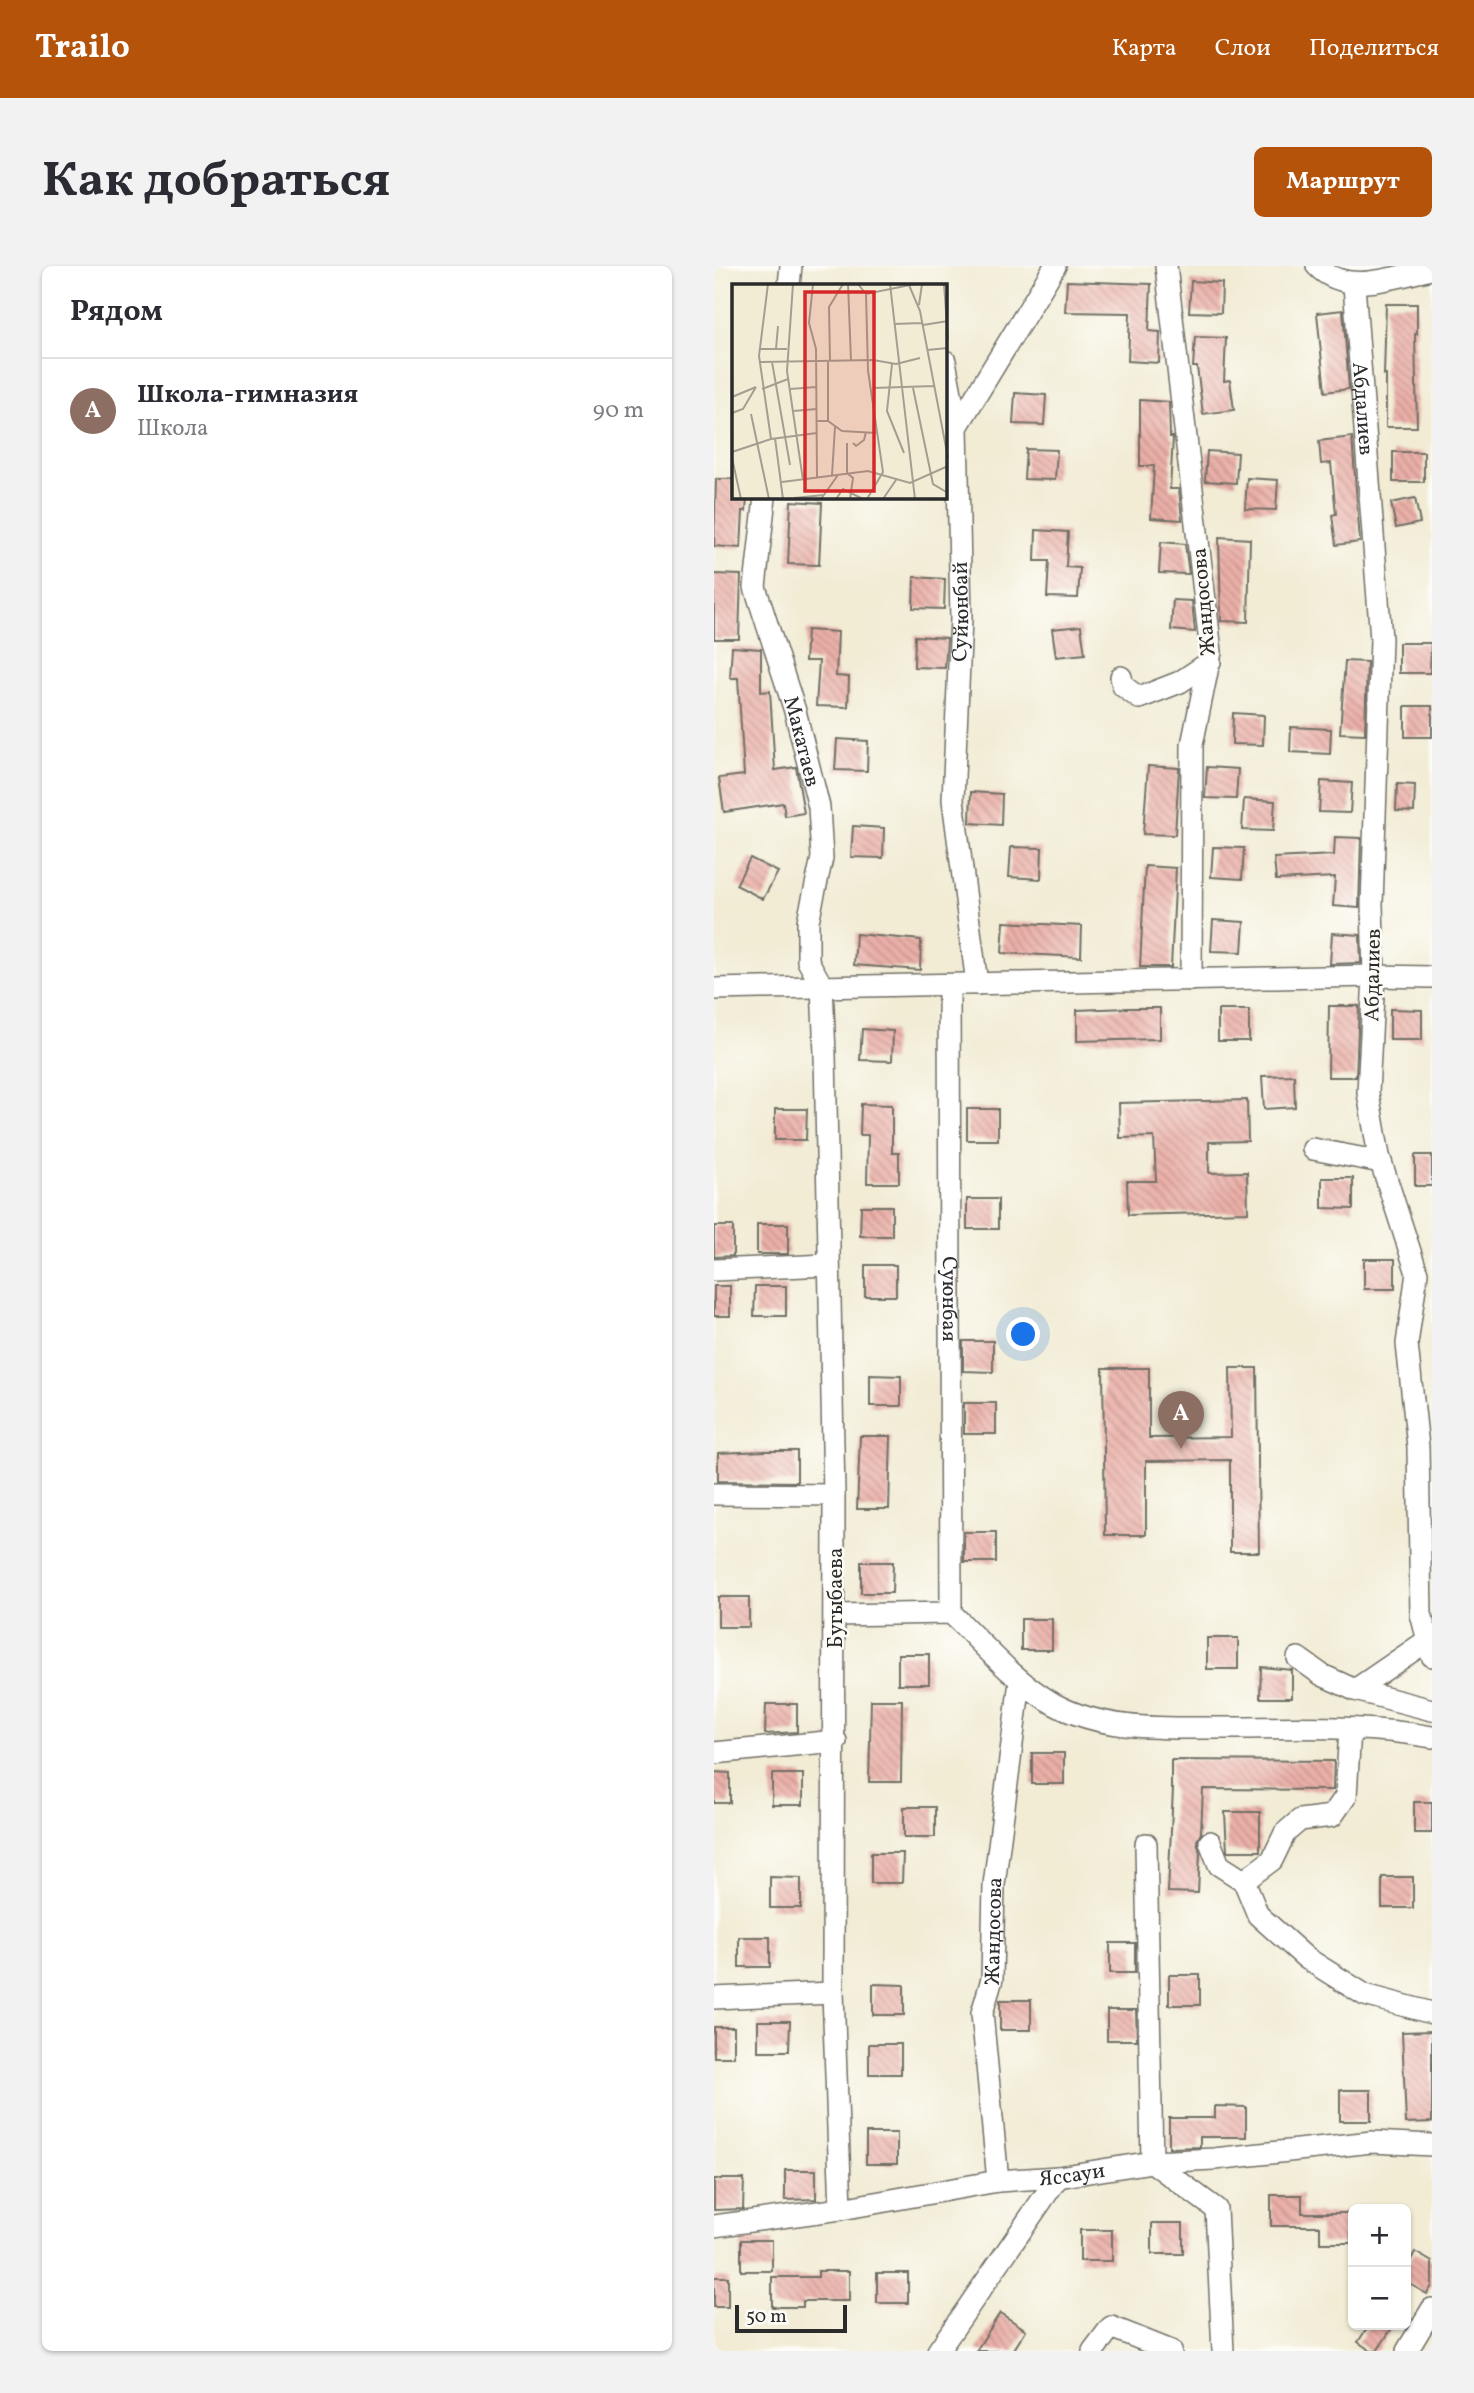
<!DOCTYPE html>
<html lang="ru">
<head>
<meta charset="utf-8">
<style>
	:root { --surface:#fff; --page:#f2f2f3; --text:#2b2b33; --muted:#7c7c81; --line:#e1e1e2; --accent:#b45309 }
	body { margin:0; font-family:Vollkorn,serif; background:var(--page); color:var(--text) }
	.controls { position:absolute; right:21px; bottom:21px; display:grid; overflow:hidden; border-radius:10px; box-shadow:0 2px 5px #0004 }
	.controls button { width:63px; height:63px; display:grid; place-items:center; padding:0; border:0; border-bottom:2px solid var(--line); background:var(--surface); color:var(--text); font:35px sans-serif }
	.scale { position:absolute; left:21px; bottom:18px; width:112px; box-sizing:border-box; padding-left:7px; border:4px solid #2b2b2b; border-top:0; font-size:19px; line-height:24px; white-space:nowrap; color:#2b2b2b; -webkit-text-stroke:5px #fdfcf7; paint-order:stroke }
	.you { position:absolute; left:310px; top:1069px; width:24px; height:24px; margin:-18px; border:5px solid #fff; border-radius:50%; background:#1a73e8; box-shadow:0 0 0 10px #1a73e833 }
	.badge { display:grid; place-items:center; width:46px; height:46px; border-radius:50%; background:var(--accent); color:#fff; font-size:23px; font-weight:700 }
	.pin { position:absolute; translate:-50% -58px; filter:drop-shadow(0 2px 4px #0008) }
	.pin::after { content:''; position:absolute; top:37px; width:24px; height:21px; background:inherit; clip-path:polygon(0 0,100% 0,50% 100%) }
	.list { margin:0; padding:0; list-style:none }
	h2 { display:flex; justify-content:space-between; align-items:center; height:91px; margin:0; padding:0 28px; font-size:30px }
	h2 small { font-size:23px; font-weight:400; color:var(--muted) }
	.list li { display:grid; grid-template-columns:46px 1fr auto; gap:21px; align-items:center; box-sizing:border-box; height:105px; padding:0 28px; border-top:2px solid var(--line) }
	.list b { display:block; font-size:26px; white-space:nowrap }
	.list p { margin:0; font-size:23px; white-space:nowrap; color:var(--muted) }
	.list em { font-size:23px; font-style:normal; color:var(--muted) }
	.map { position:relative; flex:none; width:718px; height:2085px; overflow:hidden; border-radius:10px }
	header { display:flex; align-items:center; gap:42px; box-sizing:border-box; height:98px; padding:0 35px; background:var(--accent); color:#fff }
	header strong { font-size:33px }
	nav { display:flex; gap:38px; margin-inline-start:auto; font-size:24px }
	.intro { display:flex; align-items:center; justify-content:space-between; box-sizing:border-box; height:168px; padding:0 42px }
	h1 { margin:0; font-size:49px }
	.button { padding:18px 32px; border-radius:10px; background:var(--accent); color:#fff; font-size:24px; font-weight:700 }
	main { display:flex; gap:42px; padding:0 42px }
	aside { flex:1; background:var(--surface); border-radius:10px; box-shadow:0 2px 5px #0004 }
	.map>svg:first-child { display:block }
	.building { fill:url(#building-back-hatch) }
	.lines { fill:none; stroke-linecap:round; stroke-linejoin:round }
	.minor-casing { stroke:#716f66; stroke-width:24 }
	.minor { stroke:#fff; stroke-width:21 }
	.labels { text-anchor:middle; stroke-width:5; stroke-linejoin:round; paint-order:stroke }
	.street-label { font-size:21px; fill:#2b2b2b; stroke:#fdfcf7 }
	.inset-road { fill:none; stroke:#a29f91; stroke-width:2 }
	.view { fill:#d62828; fill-opacity:0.15; stroke:#d62828; stroke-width:3.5 }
	.inset-edge { fill:none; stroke:#2b2b2b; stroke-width:3.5 }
</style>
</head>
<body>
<header>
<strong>Trailo</strong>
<nav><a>Карта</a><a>Слои</a><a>Поделиться</a></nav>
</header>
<div class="intro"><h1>Как добраться</h1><a class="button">Маршрут</a></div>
<main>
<aside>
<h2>Рядом<small></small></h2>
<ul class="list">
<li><span class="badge" style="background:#8d6e63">A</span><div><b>Школа-гимназия</b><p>Школа</p></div><em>90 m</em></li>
</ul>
</aside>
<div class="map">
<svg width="718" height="2085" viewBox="0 0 718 2085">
	<defs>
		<pattern id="building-back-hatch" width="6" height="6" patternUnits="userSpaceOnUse" patternTransform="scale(1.75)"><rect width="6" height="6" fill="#ebb0a8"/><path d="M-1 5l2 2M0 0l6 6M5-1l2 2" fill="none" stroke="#bf8f89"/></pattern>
	</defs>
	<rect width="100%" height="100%" fill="#fdfcf7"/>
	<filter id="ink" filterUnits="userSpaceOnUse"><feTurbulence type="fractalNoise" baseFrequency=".0143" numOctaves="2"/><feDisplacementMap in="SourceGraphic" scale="14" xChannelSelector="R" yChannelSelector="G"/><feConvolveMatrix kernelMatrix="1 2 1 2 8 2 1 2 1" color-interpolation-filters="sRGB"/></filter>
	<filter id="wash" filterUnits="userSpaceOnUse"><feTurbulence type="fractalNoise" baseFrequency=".00686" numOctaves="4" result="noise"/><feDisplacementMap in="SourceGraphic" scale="28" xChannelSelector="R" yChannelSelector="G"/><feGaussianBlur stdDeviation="1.57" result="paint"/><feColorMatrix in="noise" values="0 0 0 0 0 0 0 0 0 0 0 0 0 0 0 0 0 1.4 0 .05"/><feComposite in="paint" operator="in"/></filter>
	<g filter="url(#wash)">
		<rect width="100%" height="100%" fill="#f2ecd5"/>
		<g id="blocks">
			<g class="building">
				<path d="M353 15 437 18 435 65 446 66 445 97 414 95 416 47 351 46Z"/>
				<path d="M477 15 508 17 507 47 475 46Z"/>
				<path d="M672 38H703V68H701L703 161H672V109H670Z"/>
				<path d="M629 44 635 123 611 126 603 47Z"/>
				<path d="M481 71 512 72 510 115 516 114 520 144 489 148 483 101H479Z"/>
				<path d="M301 127 332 129 330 159 299 158Z"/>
				<path d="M426 134 455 136 456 171H459L456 223H465L468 254 437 252 440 200H426Z"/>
				<path d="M638 171 646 276 622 279 618 249 622 248 617 197 607 198 605 175Z"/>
				<path d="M312 183 343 184 341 214 310 213Z"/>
				<path d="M493 185 524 187 522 217 491 215Z"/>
				<rect x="679" y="186" width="31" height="30"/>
				<path d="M533 212 564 214 562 244 531 243Z"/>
				<path d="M2 213H19V231H33L32 245H29L27 282 0 280Z"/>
				<path d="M701 232 706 257 682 262 677 237Z"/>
				<path d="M77 235 108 237 105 299 74 298Z"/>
				<path d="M322 264 354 266 352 301 366 302 364 332 333 331 335 295H321Z"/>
				<path d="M505 271 536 273 534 356 507 355Z"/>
				<path d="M447 276 471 278 475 308 445 307Z"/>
				<path d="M0 308 27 309 25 373H0Z"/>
				<path d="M200 311 231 313 230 343 199 342Z"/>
				<path d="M459 334 478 335 481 366 457 364Z"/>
				<path d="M367 360 371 388 342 391 338 363Z"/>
				<path d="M93 364 124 366 122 410 135 411 134 441 102 440 105 395H91Z"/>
				<path d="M201 370 233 372 231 402 200 401Z"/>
				<path d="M685 377H717L716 407H685Z"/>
				<path d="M18 381 47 383V426L56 425 61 504 82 501 90 547 71 550 69 537 10 546 5 512 30 509 24 412H16Z"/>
				<path d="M631 395 653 396 651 468 626 467Z"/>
				<rect x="691" y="440" width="27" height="31"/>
				<path d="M519 447 550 449 549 479 518 478Z"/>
				<path d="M577 461 617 463 616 488 576 486Z"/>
				<path d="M123 473 154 475 153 505 121 504Z"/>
				<path d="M434 500 465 502 461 569 429 568Z"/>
				<path d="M493 501 524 503 522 533 491 532Z"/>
				<path d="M607 515 638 517 636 547 605 546Z"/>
				<path d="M683 518 701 519 700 546 682 545Z"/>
				<path d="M257 526 288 528 287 559 256 557Z"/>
				<path d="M530 533 561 535 559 565 528 564Z"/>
				<path d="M139 560 170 562 169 592 137 591Z"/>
				<path d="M621 571 647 572 645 642 619 640 621 611 562 614 560 592 620 589Z"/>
				<path d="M297 581 328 582 327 613 295 611Z"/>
				<path d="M499 581 530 582 528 613 497 611Z"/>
				<path d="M36 592 64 606 49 633 22 619Z"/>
				<path d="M431 600 462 602 457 701H426Z"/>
				<path d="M499 654 530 656 528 686 497 685Z"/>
				<path d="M290 656 368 660 367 691 288 687Z"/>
				<path d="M618 667 646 669 647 697 616 698Z"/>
				<path d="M142 668 207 674 206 704 140 699Z"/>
				<path d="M615 740H645L642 811H614Z"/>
				<path d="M414 742H446V773L363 775V744Z"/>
				<path d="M676 743 708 744V774H676Z"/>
				<rect x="504" y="744" width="31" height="31"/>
				<path d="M148 763 179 765 178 795 146 794Z"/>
				<path d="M580 809 581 841 550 843 548 810Z"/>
				<path d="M533 834 534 875 495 876V907L533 906 534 946 414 949 413 915H442L440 871 406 872 405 837Z"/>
				<path d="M147 838 178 839V887H185V917H153L154 869H146Z"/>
				<path d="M61 843H93L92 874H61Z"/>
				<rect x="253" y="843" width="31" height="31"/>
				<rect x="701" y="889" width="17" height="31"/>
				<path d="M608 912H639V943L608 942Z"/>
				<rect x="253" y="933" width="31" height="30"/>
				<path d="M147 940H178V970H146Z"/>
				<rect x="43" y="958" width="31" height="30"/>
				<path d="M0 960H19V990L0 991Z"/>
				<rect x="650" y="993" width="31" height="30"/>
				<rect x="151" y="999" width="31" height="31"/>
				<rect x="0" y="1020" width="16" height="30"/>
				<path d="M41 1020H72V1050H40Z"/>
				<path d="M249 1075H279V1106L249 1105Z"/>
				<path d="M389 1102H435V1172L517 1171 516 1102H543L545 1286H516V1194L432 1195V1269H391Z"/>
				<path d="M156 1109 187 1110V1140H156Z"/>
				<rect x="250" y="1137" width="32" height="31"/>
				<path d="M146 1170H177L175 1243H143Z"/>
				<path d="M52 1185H83V1216L4 1215V1187Z"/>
				<rect x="250" y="1266" width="32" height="30"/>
				<path d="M147 1296H179L178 1327H147Z"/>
				<rect x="4" y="1331" width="31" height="30"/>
				<rect x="307" y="1353" width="31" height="31"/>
				<rect x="493" y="1372" width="31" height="31"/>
				<rect x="184" y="1388" width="31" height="30"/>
				<path d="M547 1401 578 1404V1432H546Z"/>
				<path d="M157 1434H188L187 1516H155Z"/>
				<path d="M52 1438H83V1466L51 1468Z"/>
				<rect x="318" y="1487" width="32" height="31"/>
				<path d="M457 1494 620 1495 619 1524 489 1523 487 1567 483 1575 486 1587 484 1627 454 1626 459 1523H457Z"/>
				<path d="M0 1506 16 1507V1537H0Z"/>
				<rect x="58" y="1508" width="31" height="31"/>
				<rect x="700" y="1536" width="18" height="31"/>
				<rect x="190" y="1541" width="31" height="30"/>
				<path d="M511 1546H546V1585H513Z"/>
				<path d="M157 1587H189L188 1617H157Z"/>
				<path d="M56 1611 87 1612V1642H56Z"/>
				<rect x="668" y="1611" width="31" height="31"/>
				<rect x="25" y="1671" width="31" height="30"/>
				<rect x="396" y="1677" width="25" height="30"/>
				<rect x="455" y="1709" width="31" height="30"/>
				<path d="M159 1718 190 1719V1749H159Z"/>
				<rect x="286" y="1734" width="31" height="30"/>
				<path d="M393 1744H422L423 1774H393Z"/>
				<path d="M44 1755H76L75 1785H44Z"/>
				<rect x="0" y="1761" width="20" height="30"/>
				<path d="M718 1765V1856L692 1857 688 1766Z"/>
				<rect x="155" y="1778" width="32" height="30"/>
				<rect x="626" y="1824" width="31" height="31"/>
				<path d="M501 1840 532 1841V1871H486V1881L455 1882V1852H501Z"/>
				<rect x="152" y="1867" width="31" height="31"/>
				<path d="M71 1904H102V1933L71 1934Z"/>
				<path d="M0 1913H30L29 1943 0 1944Z"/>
				<path d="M557 1929H588V1947H637V1977H606V1960H557Z"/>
				<rect x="438" y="1957" width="31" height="31"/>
				<rect x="366" y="1964" width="32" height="31"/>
				<rect x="27" y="1974" width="31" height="31"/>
				<path d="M701 1986 718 1996V2020L713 2028 692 2016V2003Z"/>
				<path d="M104 2005H135V2035H89V2041H58V2011H104Z"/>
				<rect x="163" y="2007" width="31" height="30"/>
				<rect x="0" y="2011" width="14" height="30"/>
				<path d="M286 2047 312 2064 299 2085H262Z"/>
				<path d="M655 2059H680L663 2085H657L644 2076Z"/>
			</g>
		</g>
	</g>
	<g filter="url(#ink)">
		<use href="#blocks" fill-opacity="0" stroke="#716f66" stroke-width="2"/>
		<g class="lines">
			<defs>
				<g id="minor">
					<path d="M452 0 497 386 478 479 477 714"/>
					<path d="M603 0C633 31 681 10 718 3"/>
					<path d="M75 19 77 0"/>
					<path id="s1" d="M640 19 667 373 658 638 660 710 654 827 665 890 703 1007 693 1078 704 1181 707 1348 718 1390"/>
					<path d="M231 95 243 161"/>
					<path id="s2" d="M51 231 41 321 81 445 105 541 108 592 94 655V695L108 720 111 788 120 1229 119 1727 127 1943"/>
					<path d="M407 411 409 420 425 432 466 416 496 396"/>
					<path id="s3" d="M263 718 239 534 247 352 243 161 341 0"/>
					<path id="s4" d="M235 720 237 1347"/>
					<path d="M0 723 660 710 718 711"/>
					<path d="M599 883 667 896"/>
					<path d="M0 1004 114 999"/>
					<path d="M0 1228 120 1229"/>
					<path d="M121 1349 237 1347C270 1379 300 1415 340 1438 389 1465 452 1462 506 1462 576 1462 649 1458 718 1471"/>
					<path d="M584 1392 608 1409 641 1424 714 1374"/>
					<path d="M641 1424 718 1444"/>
					<path d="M0 1487 122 1475"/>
					<path d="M496 1576 505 1599 530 1615 558 1594 571 1567 586 1554 618 1550 632 1530 636 1463"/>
					<path d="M432 1578 438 1896 502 1943 509 2085"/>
					<path d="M530 1615 544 1649 592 1692 651 1729 718 1747"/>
					<path d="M0 1732 119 1727"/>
					<path id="s5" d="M284 1915 268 1747 278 1713 280 1619 306 1415"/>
					<path id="s6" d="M0 1960 127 1943 284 1915 344 1911 438 1896 500 1893 658 1876 718 1879"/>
					<path d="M224 2085 344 1911"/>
					<path d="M379 2085 397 2061 457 2085"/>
					<path d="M693 2085 718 2043"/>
				</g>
			</defs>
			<use href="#minor" class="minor-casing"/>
			<use href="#minor" class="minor"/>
		</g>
	</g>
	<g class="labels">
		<g class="street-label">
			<text dy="7" stroke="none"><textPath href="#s1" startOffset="124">Абдалиев</textPath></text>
			<text transform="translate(489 336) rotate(-95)" y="7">Жандосова</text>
			<text dy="7" stroke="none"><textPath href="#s3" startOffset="374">Суйюнбай</textPath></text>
			<text dy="7" stroke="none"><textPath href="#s2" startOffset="252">Макатаев</textPath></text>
			<text transform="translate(658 709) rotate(-89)" y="7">Абдалиев</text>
			<text dy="7" stroke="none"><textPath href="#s4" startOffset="313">Суюнбая</textPath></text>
			<text transform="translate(121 1332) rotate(-90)" y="7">Бугыбаева</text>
			<text dy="7" stroke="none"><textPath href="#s5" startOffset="252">Жандосова</textPath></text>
			<text dy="7" stroke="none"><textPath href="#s6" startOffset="362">Яссауи</textPath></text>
		</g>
	</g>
	<g transform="translate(18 18)">
		<rect width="215" height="215" fill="#f2ecd5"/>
		<path class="inset-road" d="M36 0 27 72 39 155M61 0 55 87 71 196M81 0 77 39 84 65 85 194M116 0 119 76M126 0 134 10 183 0M158 0 183 215M212 0 216 56M177 1 188 27 216 174M134 10 136 87 151 188 135 215M187 21 190 0M162 40 190 39M191 41 216 37M28 65H55M44 65 46 42M195 66 216 64M96 77V137M98 77 97 23 111 0M28 78 141 76 164 80 188 74M40 78 58 181M160 80 155 127 172 169M141 104 202 102M181 104 201 200 216 209M30 105 56 95M58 105 84 103M0 113 24 103M61 127 85 125M0 129 11 125 24 103M19 130 37 215M85 137H96L110 147 144 149M43 154 51 215M115 159V189L121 194 118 215M121 159 124 162 132 156 134 148M0 168 39 155 85 149M0 174 9 215M100 191 103 143M50 198 136 187 178 199 216 182M62 214 92 211M89 215 106 191M104 215 111 205 131 215M151 215 164 196"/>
		<path class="view" d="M73 8H142V207H73Z"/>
		<rect width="215" height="215" class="inset-edge"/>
	</g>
</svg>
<div class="controls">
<button>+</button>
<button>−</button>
</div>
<div class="scale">50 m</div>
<div class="you"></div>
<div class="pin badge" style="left:467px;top:1183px;background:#8d6e63">A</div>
</div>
</main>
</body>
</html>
